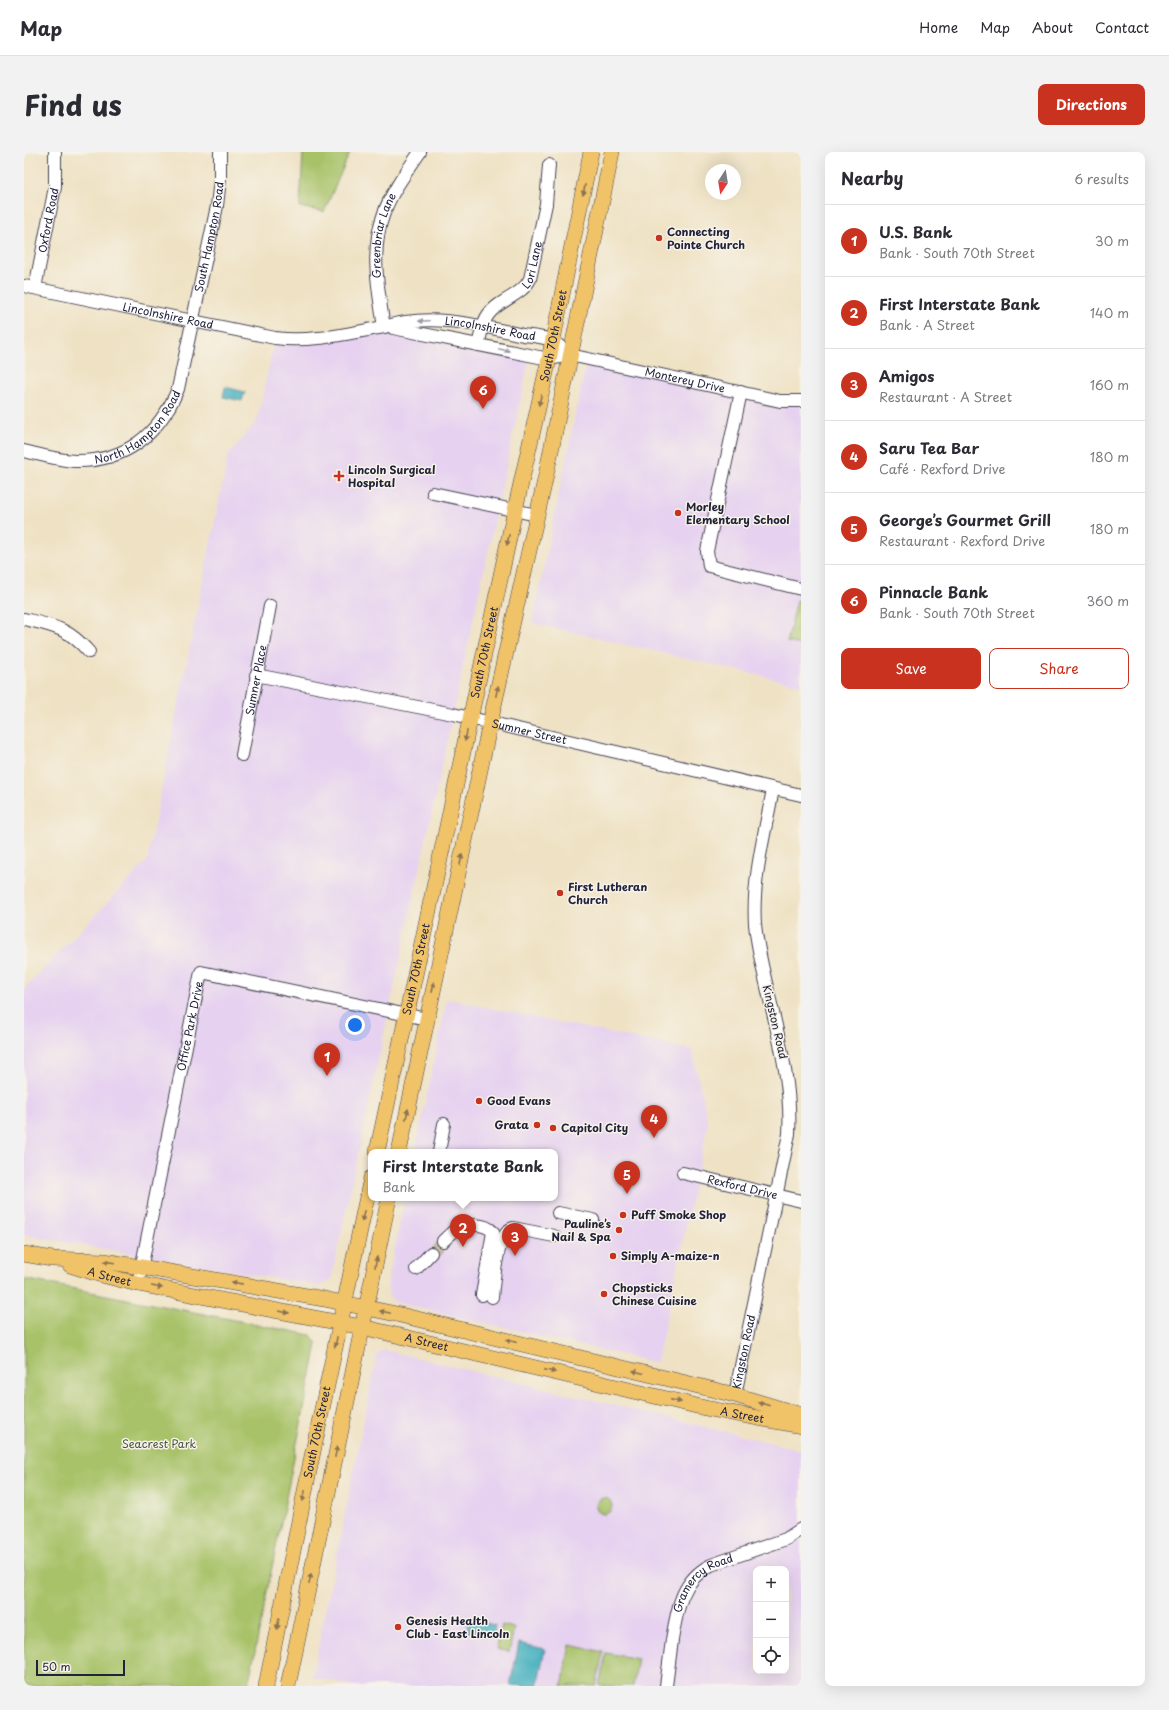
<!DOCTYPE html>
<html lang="en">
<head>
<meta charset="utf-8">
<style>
	:root { --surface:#fff; --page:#f2f2f3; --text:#2b2b33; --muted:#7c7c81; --line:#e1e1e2; --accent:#c8321e }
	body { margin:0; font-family:"Playpen Sans",sans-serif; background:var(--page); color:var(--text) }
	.controls { position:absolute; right:12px; bottom:12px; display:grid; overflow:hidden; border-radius:8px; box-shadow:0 4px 16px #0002 }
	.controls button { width:36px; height:36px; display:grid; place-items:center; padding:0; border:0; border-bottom:1px solid var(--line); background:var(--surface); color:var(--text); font:20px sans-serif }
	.compass { position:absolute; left:681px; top:12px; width:36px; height:36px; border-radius:50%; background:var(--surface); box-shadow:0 4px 16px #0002; rotate:192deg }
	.scale { position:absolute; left:12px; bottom:10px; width:89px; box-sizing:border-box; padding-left:4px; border:2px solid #22223b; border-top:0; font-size:11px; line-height:14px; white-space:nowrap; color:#22223b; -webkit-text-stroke:3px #f7f3e8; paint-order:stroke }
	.you { position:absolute; left:331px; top:873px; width:14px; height:14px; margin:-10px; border:3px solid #fff; border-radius:50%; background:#1a73e8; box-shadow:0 0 0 6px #1a73e833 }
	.badge { display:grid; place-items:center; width:26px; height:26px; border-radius:50%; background:var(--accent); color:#fff; font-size:13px; font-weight:700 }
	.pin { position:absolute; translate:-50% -33px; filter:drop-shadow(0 1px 2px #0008) }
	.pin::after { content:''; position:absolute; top:21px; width:14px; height:12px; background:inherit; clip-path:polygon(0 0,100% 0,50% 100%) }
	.popup { position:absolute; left:344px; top:997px; width:190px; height:52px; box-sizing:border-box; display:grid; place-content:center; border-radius:8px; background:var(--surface); filter:drop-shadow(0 1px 3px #0005); font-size:13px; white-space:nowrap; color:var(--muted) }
	.popup b { font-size:15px; color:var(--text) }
	.popup::after { content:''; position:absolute; left:50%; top:100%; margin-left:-8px; border:8px solid transparent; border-top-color:var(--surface) }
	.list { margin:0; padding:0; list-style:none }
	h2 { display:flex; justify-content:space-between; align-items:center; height:52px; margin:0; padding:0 16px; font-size:17px }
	h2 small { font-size:13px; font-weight:400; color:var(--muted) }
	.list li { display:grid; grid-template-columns:26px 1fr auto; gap:12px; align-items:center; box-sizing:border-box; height:72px; padding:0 16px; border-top:1px solid var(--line) }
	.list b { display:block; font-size:15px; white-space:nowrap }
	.list p { margin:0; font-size:13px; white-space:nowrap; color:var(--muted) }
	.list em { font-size:13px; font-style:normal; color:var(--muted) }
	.actions { display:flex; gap:8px; padding:12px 16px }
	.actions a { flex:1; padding:9px 0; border:1px solid var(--accent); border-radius:8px; text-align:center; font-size:14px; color:var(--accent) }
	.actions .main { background:var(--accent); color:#fff }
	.icon { flex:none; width:22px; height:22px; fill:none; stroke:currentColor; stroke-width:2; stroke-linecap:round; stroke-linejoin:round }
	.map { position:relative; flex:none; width:777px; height:1534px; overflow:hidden; border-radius:8px }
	header { display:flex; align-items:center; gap:24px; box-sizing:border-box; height:56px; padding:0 20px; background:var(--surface); border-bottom:1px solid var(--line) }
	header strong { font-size:19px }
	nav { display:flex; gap:22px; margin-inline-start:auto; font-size:14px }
	.intro { display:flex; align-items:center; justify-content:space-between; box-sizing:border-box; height:96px; padding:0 24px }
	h1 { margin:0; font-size:28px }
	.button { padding:10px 18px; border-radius:8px; background:var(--accent); color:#fff; font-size:14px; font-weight:700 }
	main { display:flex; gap:24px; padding:0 24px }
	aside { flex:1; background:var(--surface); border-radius:8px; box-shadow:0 4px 16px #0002 }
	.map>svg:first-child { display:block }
	.built { fill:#e6d2f0; fill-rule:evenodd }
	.green { fill:#a8c269; stroke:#657252 }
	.water { fill:#40aebe; stroke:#31687c }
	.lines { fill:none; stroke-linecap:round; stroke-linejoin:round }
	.minor-tunnel { stroke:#c6bca9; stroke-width:12; stroke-dasharray:12 6; stroke-linecap:butt }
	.minor-casing { stroke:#413f50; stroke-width:14 }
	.major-casing { stroke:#413f50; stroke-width:16 }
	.minor { stroke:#fff; stroke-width:12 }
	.major { stroke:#f1c369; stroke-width:15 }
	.oneway { fill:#8a7252 }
	.oneway2 { fill:#9c9ca7 }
	.poi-dot { fill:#c8321e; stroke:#f7f3e8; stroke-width:1.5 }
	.labels { text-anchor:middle; stroke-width:3; stroke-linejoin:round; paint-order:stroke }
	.street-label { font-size:11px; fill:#22223b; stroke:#f7f3e8 }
	.poi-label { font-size:11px; font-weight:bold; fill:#22223b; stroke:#f7f3e8; text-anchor:start }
	.park-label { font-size:11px; fill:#4a5249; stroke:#f7f3e8 }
</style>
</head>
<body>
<header>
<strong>Map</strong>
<nav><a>Home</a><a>Map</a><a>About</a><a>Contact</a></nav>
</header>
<div class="intro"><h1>Find us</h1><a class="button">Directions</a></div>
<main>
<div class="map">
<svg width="777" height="1534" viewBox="0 0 777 1534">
	<rect width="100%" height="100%" fill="#f7f3e8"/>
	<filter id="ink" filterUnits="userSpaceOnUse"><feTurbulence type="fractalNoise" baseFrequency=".025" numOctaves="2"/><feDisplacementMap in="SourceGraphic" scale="8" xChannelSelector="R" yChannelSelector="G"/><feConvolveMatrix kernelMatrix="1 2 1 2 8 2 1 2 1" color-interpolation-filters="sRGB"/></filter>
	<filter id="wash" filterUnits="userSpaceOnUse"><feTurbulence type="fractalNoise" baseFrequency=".012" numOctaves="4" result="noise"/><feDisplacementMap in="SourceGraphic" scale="16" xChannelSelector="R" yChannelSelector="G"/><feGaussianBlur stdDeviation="0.9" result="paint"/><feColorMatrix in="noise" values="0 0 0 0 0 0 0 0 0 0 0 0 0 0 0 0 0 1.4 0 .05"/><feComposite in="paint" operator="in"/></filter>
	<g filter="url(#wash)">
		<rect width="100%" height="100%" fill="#efe2c4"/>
		<g class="built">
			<path d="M360 175 506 204 307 1128 295 1134 0 1083V837L123 709 204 304 233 269 251 186Z"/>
			<path d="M563 207 777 249V533L508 471Z"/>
			<path d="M423 847 668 898 684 971 633 1211 374 1151 368 1148 365 1145 363 1133 381 1046H531V1000H391Z"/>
			<path d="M360 1198 777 1298V1534H330L288 1525 353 1203ZM732 1417H762V1519H732Z"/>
		</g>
		<g class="green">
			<path d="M279 0H326L300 60 276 55Z"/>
			<path d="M773 448 777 449V493L763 490Z"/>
			<path d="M0 1127 287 1183 293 1192 224 1534H0Z"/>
			<circle cx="580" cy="1354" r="8"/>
			<path d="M478 1473 490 1476 485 1500 472 1497Z"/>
			<path d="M546 1493 579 1500 572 1534H538Z"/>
			<path d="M582 1501 614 1507 609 1534H575Z"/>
		</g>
		<g class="water">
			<path d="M201 235 221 240 218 249 199 245Z"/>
			<path d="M445 1468 471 1473 469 1486 443 1480Z"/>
			<path d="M495 1491 521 1497 513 1534 486 1533Z"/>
		</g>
	</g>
	<g filter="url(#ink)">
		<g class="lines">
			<path class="minor-tunnel" d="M407 1101 419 1089"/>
			<defs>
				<g id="minor">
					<path id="s1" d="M0 134 251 186C287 191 324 181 360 175 405 160 454 173 499 183 508 184 522 185 529 189 535 193 540 199 546 203"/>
					<path id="s2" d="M11 136 31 35V0"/>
					<path id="s3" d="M360 175C354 136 346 98 360 61 368 39 383 19 396 0"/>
					<path id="s4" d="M369 176 525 207 546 203 756 249H777"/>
					<path id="s5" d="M454 193C457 183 458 171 464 163 474 148 498 144 506 127L522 52 525 13"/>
					<path d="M717 240 683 399 685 414 777 437"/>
					<path id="s6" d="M0 299C17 303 34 308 51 309 102 310 135 282 154 237L193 54 196 27V0"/>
					<path d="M409 341 513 363"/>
					<path d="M0 467C30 474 44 476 65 500"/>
					<path id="s7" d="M232 523 429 562 777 643"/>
					<path id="s8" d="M218 603 246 454"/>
					<path d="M415 1000 420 972"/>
					<path id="s9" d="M659 1021 777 1049"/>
					<path d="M534 1061 569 1068"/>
					<path d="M419 1089 433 1076C445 1073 460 1070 469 1080L458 1143"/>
					<path d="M392 1117 407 1101"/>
					<path id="s10" d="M114 1132 177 820 403 867"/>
					<path d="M468 1145C470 1129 472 1081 489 1076L530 1084"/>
					<path id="s11" d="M711 1243 765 982C768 931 754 884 743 835 738 814 733 793 731 772 728 727 741 681 749 637"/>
					<path id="s12" d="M642 1534C644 1519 646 1503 648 1488 653 1458 657 1428 687 1413L762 1387 777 1377"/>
				</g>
				<g id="major">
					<path id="s13" d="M353 1000 491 358 525 207 567 0"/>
					<path d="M375 1000 466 571 521 328 588 0"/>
					<path d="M0 1102 28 1107 80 1109 117 1115 300 1147 372 1162 662 1231 711 1243 777 1263"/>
					<path id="s14" d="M46 1113 78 1123 114 1132 338 1175 681 1256 777 1274"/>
					<path id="s15" d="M242 1534 287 1309 347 1026"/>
					<path d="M264 1534 365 1046"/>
				</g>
			</defs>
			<use href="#minor" class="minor-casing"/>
			<use href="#major" class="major-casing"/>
			<use href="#minor" class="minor"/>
			<use href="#major" class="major"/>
		</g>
		<defs><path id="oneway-solid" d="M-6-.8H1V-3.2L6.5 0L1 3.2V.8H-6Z"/></defs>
		<g class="oneway">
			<use href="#oneway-solid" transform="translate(560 38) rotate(102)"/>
			<use href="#oneway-solid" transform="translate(516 248) rotate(103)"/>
			<use href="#oneway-solid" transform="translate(484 388) rotate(102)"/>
			<use href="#oneway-solid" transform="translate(473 539) rotate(-77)"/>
			<use href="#oneway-solid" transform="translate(442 584) rotate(102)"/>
			<use href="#oneway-solid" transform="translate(437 708) rotate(-78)"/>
			<use href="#oneway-solid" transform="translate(409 835) rotate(-79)"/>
			<use href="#oneway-solid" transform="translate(383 962) rotate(-78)"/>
			<use href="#oneway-solid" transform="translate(339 1064) rotate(102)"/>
			<use href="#oneway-solid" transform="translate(85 1110) rotate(-173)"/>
			<use href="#oneway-solid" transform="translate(352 1110) rotate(-79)"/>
			<use href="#oneway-solid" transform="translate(213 1131) rotate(-169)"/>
			<use href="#oneway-solid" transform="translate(133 1135) rotate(11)"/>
			<use href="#oneway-solid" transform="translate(260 1160) rotate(11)"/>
			<use href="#oneway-solid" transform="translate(361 1160) rotate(-168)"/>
			<use href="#oneway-solid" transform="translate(487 1189) rotate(-167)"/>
			<use href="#oneway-solid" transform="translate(312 1190) rotate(102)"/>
			<use href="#oneway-solid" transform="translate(526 1219) rotate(13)"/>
			<use href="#oneway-solid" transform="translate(614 1220) rotate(-166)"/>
			<use href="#oneway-solid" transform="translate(652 1249) rotate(13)"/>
			<use href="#oneway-solid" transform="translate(740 1252) rotate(-164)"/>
			<use href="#oneway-solid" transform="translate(312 1300) rotate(-78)"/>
			<use href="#oneway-solid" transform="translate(280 1344) rotate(102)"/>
			<use href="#oneway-solid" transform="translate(286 1427) rotate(-79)"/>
			<use href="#oneway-solid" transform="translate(254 1472) rotate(101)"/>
		</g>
		<g class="oneway2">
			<use href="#oneway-solid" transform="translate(400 169) rotate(177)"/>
			<use href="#oneway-solid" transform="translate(480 198) rotate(12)"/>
		</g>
	</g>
	<g class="poi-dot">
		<circle cx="635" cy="86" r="4"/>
		<path d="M313 318h4v4h4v4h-4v4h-4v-4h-4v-4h4z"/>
		<circle cx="654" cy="361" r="4"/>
		<circle cx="536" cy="741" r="4"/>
		<circle cx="455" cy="949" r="4"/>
		<circle cx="513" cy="973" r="4"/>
		<circle cx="529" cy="976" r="4"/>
		<circle cx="599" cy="1063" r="4"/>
		<circle cx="595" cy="1078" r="4"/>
		<circle cx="589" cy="1104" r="4"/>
		<circle cx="580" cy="1142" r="4"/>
		<circle cx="374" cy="1475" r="4"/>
	</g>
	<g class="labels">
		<g class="street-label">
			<text dy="4" stroke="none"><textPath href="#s2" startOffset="69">Oxford Road</textPath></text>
			<text dy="4" stroke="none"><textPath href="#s3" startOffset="93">Greenbriar Lane</textPath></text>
			<text dy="4" stroke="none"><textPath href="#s6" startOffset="342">South Hampton Road</textPath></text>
			<text dy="4" stroke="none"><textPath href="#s5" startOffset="102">Lori Lane</textPath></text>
			<text dy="4" stroke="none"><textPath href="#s1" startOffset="147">Lincolnshire Road</textPath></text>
			<text dy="4" stroke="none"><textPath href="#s1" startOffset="474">Lincolnshire Road</textPath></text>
			<text dy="4" stroke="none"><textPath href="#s13" startOffset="835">South 70th Street</textPath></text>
			<text dy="4" stroke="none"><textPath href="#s4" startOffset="298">Monterey Drive</textPath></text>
			<text dy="4" stroke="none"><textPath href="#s6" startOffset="128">North Hampton Road</textPath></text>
			<text dy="4" stroke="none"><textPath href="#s13" startOffset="511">South 70th Street</textPath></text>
			<text dy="4" stroke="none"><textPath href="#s8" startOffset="76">Sumner Place</textPath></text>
			<text dy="4" stroke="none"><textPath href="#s7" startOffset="279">Sumner Street</textPath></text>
			<text dy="4" stroke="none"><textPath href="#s13" startOffset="187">South 70th Street</textPath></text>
			<text transform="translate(751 870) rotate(77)" y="4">Kingston Road</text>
			<text dy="4" stroke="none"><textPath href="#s10" startOffset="263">Office Park Drive</textPath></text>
			<text dy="4" stroke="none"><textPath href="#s9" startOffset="61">Rexford Drive</textPath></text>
			<text dy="4" stroke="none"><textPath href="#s14" startOffset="41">A Street</textPath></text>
			<text dy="4" stroke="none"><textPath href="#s14" startOffset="365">A Street</textPath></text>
			<text dy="4" stroke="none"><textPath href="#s11" startOffset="44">Kingston Road</textPath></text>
			<text dy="4" stroke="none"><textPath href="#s14" startOffset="689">A Street</textPath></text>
			<text dy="4" stroke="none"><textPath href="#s15" startOffset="259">South 70th Street</textPath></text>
			<text dy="4" stroke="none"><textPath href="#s12" startOffset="116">Gramercy Road</textPath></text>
		</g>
		<g class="poi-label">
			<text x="643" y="84">Connecting<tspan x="643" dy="13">Pointe Church</tspan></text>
			<text x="324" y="322">Lincoln Surgical<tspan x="324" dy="13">Hospital</tspan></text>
			<text x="662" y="359">Morley<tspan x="662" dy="13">Elementary School</tspan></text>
			<text x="544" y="739">First Lutheran<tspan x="544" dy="13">Church</tspan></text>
			<text x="463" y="953">Good Evans</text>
			<text x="505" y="977" text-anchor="end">Grata</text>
			<text x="537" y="980">Capitol City</text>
			<text x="607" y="1067">Puff Smoke Shop</text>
			<text x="587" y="1076" text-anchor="end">Pauline’s<tspan x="587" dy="13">Nail &amp; Spa</tspan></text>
			<text x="597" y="1108">Simply A-maize-n</text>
			<text x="588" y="1140">Chopsticks<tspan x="588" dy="13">Chinese Cuisine</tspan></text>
			<text x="382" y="1473">Genesis Health<tspan x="382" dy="13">Club - East Lincoln</tspan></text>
		</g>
		<g class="park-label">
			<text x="135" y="1296">Seacrest Park</text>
		</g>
	</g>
</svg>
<div class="controls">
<button>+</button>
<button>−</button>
<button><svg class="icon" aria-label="locate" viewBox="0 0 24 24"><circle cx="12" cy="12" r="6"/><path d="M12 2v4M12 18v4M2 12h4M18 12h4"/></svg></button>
</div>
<svg class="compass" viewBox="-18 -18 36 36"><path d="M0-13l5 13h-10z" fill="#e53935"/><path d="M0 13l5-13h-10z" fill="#7c7c81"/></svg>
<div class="scale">50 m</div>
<div class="you"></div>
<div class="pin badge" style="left:303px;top:924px">1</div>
<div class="pin badge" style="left:439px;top:1095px">2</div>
<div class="popup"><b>First Interstate Bank</b>Bank</div>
<div class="pin badge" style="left:491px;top:1104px">3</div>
<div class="pin badge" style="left:630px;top:986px">4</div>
<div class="pin badge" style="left:603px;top:1042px">5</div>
<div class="pin badge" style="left:459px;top:257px">6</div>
</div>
<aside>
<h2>Nearby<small>6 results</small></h2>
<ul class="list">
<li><span class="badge">1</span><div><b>U.S. Bank</b><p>Bank · South 70th Street</p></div><em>30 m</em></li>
<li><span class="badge">2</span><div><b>First Interstate Bank</b><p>Bank · A Street</p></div><em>140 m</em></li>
<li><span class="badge">3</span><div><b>Amigos</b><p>Restaurant · A Street</p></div><em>160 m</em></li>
<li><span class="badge">4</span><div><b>Saru Tea Bar</b><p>Café · Rexford Drive</p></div><em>180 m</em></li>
<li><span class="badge">5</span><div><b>George’s Gourmet Grill</b><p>Restaurant · Rexford Drive</p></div><em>180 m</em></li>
<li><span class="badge">6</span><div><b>Pinnacle Bank</b><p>Bank · South 70th Street</p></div><em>360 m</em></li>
</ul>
<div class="actions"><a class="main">Save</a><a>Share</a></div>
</aside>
</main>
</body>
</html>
